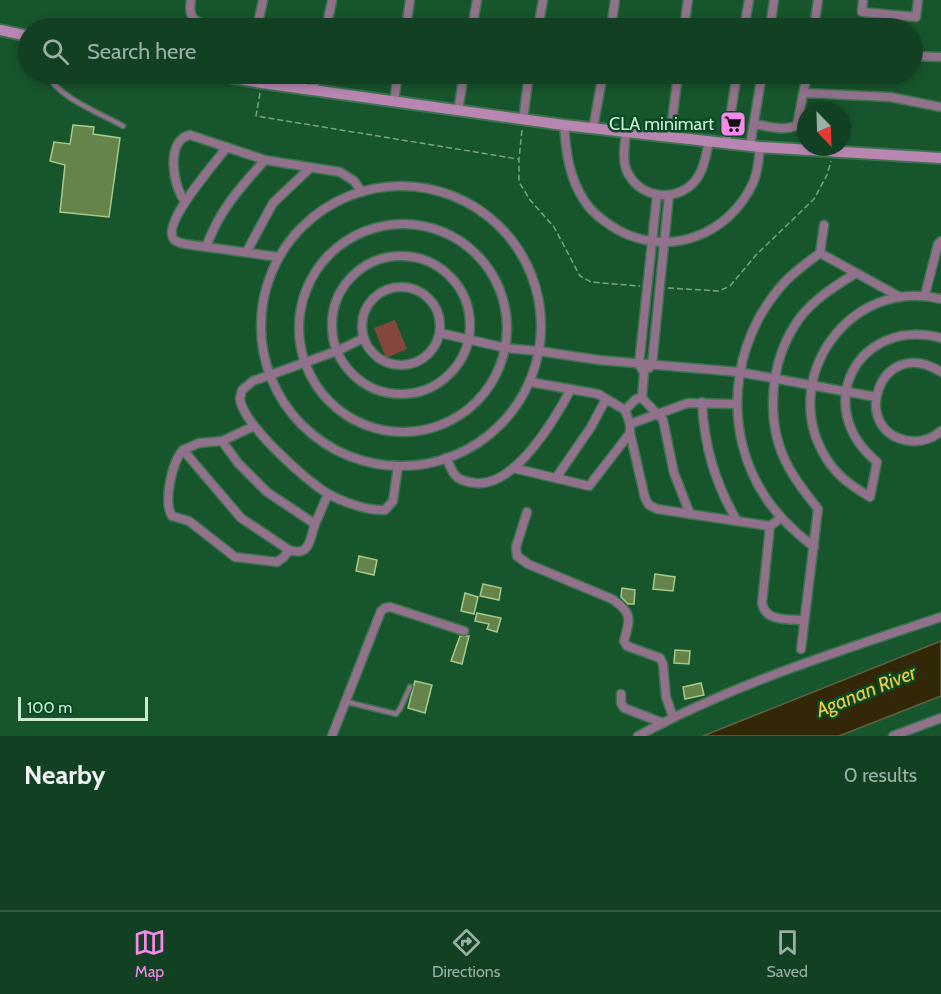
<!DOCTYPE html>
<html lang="en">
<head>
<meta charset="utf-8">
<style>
	:root { --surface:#114022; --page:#1e4b2f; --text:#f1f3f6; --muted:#9cafa5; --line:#305940; --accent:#f888eb }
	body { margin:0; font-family:Cabin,sans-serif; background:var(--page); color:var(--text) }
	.compass { position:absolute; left:797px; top:102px; width:54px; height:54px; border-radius:50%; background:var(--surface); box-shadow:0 3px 9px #0003; rotate:157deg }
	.scale { position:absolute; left:18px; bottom:15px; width:130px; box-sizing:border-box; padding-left:6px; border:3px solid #ccebd3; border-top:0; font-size:16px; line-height:21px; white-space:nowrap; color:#ccebd3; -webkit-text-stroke:4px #074a23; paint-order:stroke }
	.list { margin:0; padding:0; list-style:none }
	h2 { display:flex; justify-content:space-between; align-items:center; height:78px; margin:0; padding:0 24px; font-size:26px }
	h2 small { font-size:20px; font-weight:400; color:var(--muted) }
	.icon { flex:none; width:33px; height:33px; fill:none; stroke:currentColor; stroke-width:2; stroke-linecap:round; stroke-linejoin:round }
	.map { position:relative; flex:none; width:941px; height:736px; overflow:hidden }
	.search { position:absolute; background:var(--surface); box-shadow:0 3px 9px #0003; left:18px; right:18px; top:18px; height:66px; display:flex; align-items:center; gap:15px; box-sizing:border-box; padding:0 21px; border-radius:33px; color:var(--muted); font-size:22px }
	.sheet { height:174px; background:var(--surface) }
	nav { display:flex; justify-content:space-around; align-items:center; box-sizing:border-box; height:84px; border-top:2px solid var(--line); background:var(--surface); font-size:16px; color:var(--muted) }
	nav a { display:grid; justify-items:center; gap:3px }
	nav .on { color:var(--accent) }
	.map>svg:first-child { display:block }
	.green { fill:#84473c }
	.water { fill:#322807; stroke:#606244; stroke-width:1.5 }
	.building { fill:#65844a; stroke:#a8c98c; stroke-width:1.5 }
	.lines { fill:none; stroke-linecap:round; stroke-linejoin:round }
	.service-casing { stroke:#3b734e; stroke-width:7 }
	.minor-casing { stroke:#3b734e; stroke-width:11 }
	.secondary-casing { stroke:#3b734e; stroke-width:14 }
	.path { stroke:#77a485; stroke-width:1.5; stroke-dasharray:6 3; stroke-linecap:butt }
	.service { stroke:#91718c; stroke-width:4 }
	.minor { stroke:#91718c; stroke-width:8 }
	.secondary { stroke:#b886b1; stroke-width:10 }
	.labels { text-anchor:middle; stroke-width:5; stroke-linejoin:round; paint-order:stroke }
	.poi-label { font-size:18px; fill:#ccebd3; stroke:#074a23; text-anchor:end }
	.water-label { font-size:20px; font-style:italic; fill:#f4cb43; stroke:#074a23 }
</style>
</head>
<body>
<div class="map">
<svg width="941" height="736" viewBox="0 0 941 736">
	<rect width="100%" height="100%" fill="#17552d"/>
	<path class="green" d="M395 320 407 349 386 358 374 328Z"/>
	<path class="water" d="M941 641V696L839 736H703Z"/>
	<g class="building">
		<path d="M73 125 94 127 93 134 120 138 109 217 60 212 65 165 50 161 54 142 70 144Z"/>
		<path d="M359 556 377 560 374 575 356 571Z"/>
		<path d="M655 574 675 577 673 591 653 589Z"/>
		<path d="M483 584 501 588 499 600 480 596Z"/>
		<path d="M622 588 635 590 634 604H628L621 597Z"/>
		<path d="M465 593 478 597 474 614 461 611Z"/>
		<path d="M477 613 501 618 497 632 487 629 489 624 475 621Z"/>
		<path d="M460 636H469L462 664 451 661Z"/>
		<path d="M675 650 690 651 689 664 674 663Z"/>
		<path d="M415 681 432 685 425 713 408 708Z"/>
		<path d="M701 683 704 695 685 699 683 687Z"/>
	</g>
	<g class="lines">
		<defs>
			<g id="service">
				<path d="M48 74C56 97 102 114 123 126"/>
				<path d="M347 702 396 714 400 709 410 687"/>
			</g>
			<g id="minor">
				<path d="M191 0C190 6 189 14 194 19 204 28 243 27 257 28"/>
				<path d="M863 0 862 12 916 17 918 0"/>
				<path d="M257 28 263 0"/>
				<path d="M326 28 332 1"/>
				<path d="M406 28 410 0"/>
				<path d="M472 28 477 0"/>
				<path d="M538 28 543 0"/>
				<path d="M611 28 615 0"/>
				<path d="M684 28 688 0"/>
				<path d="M744 28 749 0"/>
				<path d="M770 28 774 0"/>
				<path d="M814 28 818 0"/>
				<path d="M912 56 941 57"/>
				<path d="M313 90 317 74"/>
				<path d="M805 93 890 97 941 107"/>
				<path d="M394 102 398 74"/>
				<path d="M458 111 464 74"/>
				<path d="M523 120 529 74"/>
				<path d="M754 124C768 126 785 132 797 125L807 74"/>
				<path d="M564 125C566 151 569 178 584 200 591 212 606 223 618 230 669 258 729 235 753 183 758 172 759 159 760 147"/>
				<path d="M593 128 603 74"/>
				<path d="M626 132C625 144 622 157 626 169 637 198 676 204 695 181 704 170 706 155 709 141"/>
				<path d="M670 137 678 74"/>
				<path d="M726 143 737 74"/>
				<path d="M750 146 762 74"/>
				<path d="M227 147C216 162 163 221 173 238 176 243 181 243 185 244L278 257"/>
				<circle cx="401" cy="326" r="140"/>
				<path d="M185 201C173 188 165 140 190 135L265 160 340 172 354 181 362 192"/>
				<circle cx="403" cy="328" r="104"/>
				<path d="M206 247C220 209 239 189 265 160"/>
				<path d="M247 251 273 203 310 168"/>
				<path d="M820 253 900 297"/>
				<circle cx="401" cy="325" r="69"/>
				<circle cx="401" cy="326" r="39"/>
				<path d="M925 295 938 244 941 241"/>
				<path d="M941 299C850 276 777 379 826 458 837 476 853 487 870 497L877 462C810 407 858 316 941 338"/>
				<path d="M440 333 506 348 539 351 599 360 739 372 876 397"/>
				<path d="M364 338 337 351 253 381 242 390C242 390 240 398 240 399 243 424 306 481 327 493 342 502 368 511 385 510L393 501 398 466"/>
				<path d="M649 368 652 365 669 195"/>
				<path d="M941 372C879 332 847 434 911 441 922 442 933 438 941 431"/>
				<path d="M642 398 644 373 639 364 657 195"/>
				<path d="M702 402C704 446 715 483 737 521"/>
				<path d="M625 410 636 399 642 398 663 420 674 473 690 514"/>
				<path d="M630 424 688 403 737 404"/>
				<path d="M254 426 222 441 238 463 267 492 315 524 328 494"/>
				<path d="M630 433 645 498 649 505 657 509 770 526"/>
				<path d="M222 441 199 443 183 450 241 518 289 550C310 557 310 539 315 524"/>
				<path d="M183 450C172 462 163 502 172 516L189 521 235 557 277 562 284 557 289 550"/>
				<path d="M446 458C449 463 451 470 455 475 460 481 468 482 476 483 515 487 555 419 571 389"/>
				<path d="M513 468 589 486 630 433V424L625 410 598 394 530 382"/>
				<path d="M556 478 591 427 606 399"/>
				<path d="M527 512 516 547 517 556 528 564 612 599C633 613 630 619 624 641L627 646 660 658 663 664 666 697 673 717"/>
				<path d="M781 518 770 526 762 603C765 622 789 619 804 620"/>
				<path d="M814 547C796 533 779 518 766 498 722 432 730 344 782 285 793 272 807 263 820 253L824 225"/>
				<path d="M801 649 818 509C808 496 797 483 789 468 764 423 769 361 799 319 814 299 835 286 856 273"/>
				<path d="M621 694V703L624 708 663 723"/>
				<path d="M332 736 381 611 385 608 390 607 464 631"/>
				<path d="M638 736C733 684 839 651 941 617"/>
				<path d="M893 736 941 718"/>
			</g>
			<g id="secondary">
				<path d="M0 30 28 36"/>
				<path d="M212 74 262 83 564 125 760 147 941 158"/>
			</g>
		</defs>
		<use href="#service" class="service-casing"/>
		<use href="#minor" class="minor-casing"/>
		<use href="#secondary" class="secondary-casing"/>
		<g class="path">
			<path d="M260 93 256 116 518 159"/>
			<path d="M522 130 519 159V182L530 200 554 227 580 276 591 282 640 286"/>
			<path d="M668 288 719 291 730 286 756 255 814 199 827 175 831 161"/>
		</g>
		<use href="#service" class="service"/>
		<use href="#minor" class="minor"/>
		<use href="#secondary" class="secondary"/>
	</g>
	<defs>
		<symbol id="supermarket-square" viewBox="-11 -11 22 22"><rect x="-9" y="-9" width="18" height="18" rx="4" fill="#f888eb" stroke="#074a23"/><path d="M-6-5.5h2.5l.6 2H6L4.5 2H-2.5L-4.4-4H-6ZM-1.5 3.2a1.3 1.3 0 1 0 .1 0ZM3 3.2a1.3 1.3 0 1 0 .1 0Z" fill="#111"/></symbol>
	</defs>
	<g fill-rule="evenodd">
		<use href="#supermarket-square" x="718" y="109" width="30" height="30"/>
	</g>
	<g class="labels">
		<g class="poi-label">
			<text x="714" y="130">CLA minimart</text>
		</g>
		<g class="water-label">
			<text transform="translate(866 691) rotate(-22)" y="7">Aganan River</text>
		</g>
	</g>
</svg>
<svg class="compass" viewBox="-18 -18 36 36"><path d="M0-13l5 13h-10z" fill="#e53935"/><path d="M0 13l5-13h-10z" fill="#9cafa5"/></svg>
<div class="scale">100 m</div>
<div class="search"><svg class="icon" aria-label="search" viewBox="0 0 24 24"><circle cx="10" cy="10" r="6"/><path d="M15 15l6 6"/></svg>Search here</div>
</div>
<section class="sheet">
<h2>Nearby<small>0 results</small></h2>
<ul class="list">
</ul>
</section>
<nav>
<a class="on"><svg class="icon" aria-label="map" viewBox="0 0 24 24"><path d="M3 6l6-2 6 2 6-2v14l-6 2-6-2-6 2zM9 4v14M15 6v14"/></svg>Map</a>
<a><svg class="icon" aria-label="directions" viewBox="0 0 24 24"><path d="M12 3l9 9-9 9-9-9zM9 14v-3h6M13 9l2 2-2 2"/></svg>Directions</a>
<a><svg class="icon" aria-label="saved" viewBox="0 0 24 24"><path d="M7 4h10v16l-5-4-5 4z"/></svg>Saved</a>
</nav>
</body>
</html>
